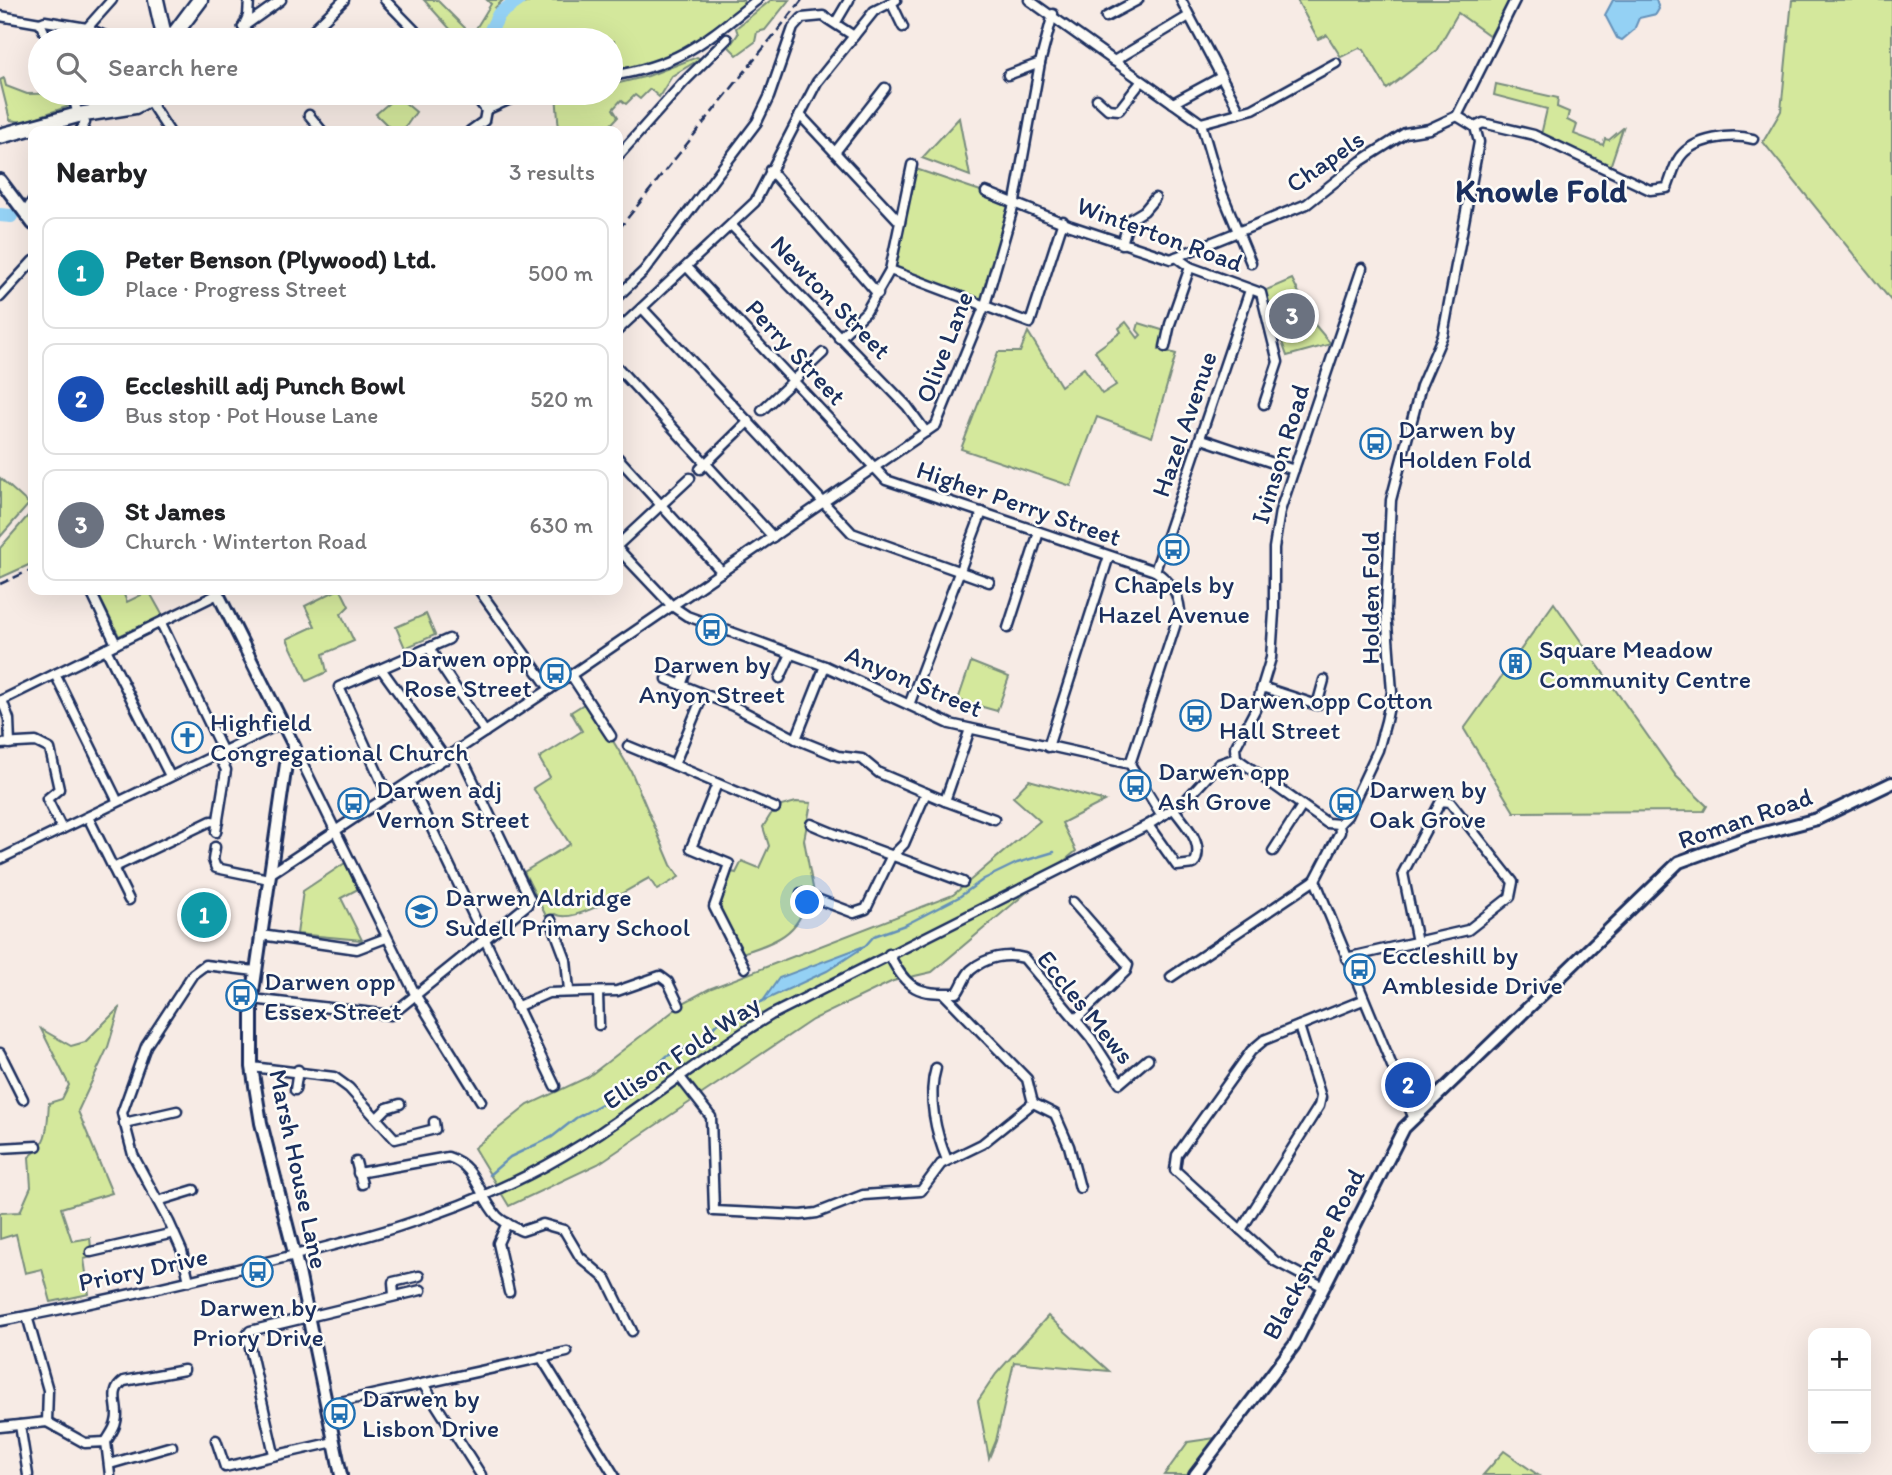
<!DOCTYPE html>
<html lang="en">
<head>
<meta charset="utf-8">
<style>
	:root { --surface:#fff; --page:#f6f6f6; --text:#202124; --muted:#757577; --line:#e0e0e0; --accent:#1f6fb2 }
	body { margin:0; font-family:Itim,sans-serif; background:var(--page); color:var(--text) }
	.controls { position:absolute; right:21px; bottom:21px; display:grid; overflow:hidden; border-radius:14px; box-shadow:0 7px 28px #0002 }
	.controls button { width:63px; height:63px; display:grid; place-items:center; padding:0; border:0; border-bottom:2px solid var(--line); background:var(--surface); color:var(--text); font:35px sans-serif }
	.you { position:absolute; left:808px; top:903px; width:24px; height:24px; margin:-18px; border:5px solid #fff; border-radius:50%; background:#1a73e8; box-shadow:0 0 0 10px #1a73e833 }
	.badge { display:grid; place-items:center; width:46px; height:46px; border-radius:50%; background:var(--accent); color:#fff; font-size:23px; font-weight:700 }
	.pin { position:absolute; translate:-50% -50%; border:4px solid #fff; box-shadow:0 2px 7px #0006 }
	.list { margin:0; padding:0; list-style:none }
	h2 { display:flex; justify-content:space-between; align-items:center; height:91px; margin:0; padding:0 28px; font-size:30px }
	h2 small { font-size:23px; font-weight:400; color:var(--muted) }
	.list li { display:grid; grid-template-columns:46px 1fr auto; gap:21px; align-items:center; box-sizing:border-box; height:112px; margin:0 14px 14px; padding:0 14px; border:2px solid var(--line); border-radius:14px }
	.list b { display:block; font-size:26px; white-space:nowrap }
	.list p { margin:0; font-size:23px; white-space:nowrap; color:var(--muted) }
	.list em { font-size:23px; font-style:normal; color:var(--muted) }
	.icon { flex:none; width:38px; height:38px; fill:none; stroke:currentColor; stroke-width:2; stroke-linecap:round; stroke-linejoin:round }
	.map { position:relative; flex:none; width:1892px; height:1475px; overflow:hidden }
	.search { position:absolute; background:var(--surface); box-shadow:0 7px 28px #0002; left:28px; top:28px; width:595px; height:77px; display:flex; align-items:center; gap:18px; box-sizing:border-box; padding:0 24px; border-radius:38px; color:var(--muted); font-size:26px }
	.panel { position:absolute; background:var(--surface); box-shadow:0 7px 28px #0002; left:28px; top:126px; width:595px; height:469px; border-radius:14px }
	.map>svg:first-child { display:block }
	.green { fill:#d4e89c; stroke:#788c7d; stroke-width:2 }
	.water { fill:#94d1f4; stroke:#6490b8; stroke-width:2 }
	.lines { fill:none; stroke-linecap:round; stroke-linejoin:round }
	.stream { stroke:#6490b8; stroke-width:2.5 }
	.river { stroke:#94d1f4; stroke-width:14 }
	.minor-casing { stroke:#1b2f5e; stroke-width:13 }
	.tertiary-casing { stroke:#1b2f5e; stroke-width:16 }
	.trunk-casing { stroke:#1b2f5e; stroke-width:19 }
	.minor { stroke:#fdfcf7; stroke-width:8 }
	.tertiary { stroke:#fdfcf7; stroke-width:10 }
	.trunk { stroke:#fdfcf7; stroke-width:14 }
	.rail { stroke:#1b2f5e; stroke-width:2.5; stroke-dasharray:10 5; stroke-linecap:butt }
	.labels { text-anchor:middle; stroke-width:5; stroke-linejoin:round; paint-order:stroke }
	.street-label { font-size:26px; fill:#1b2f5e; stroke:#fdfcf7 }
	.poi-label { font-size:26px; fill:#1b2f5e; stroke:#fdfcf7; text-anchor:start }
	.district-label { font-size:33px; font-weight:bold; fill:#1b2f5e; stroke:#fdfcf7 }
</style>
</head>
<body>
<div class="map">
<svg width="1892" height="1475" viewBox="0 0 1892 1475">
	<rect width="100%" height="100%" fill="#f7ebe5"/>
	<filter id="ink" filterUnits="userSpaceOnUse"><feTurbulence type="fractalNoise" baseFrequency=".0143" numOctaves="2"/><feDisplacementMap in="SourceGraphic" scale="14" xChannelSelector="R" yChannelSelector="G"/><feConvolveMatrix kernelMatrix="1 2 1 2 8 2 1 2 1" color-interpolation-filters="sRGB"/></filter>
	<g filter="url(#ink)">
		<g class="green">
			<path d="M424 0H437L472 35 491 4 487 0H503L495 8 504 15 509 9 534 0H743L745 6C702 42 677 63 620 73L614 41 460 40Z"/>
			<path d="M771 0H789L765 30 757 32 755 42 737 55 729 47 738 34 736 28Z"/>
			<path d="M1297 0H1510L1490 36 1458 13 1436 51 1387 89 1364 50 1359 48 1341 57 1327 35 1318 39Z"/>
			<path d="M1792 0H1892V302L1763 142 1781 111Z"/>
			<path d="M697 57 700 59 672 76 659 97 650 89 640 99 635 95 626 104 621 100 613 109 618 117 605 131H559L556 94 611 93V85L648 76Z"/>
			<path d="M4 78 6 86 27 94 72 93 75 104 23 122 10 120 0 80Z"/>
			<path d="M1496 84 1558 98 1557 107 1569 112 1567 120 1577 125 1574 134 1603 145 1605 139 1609 140 1623 128 1610 167 1541 135 1547 109 1494 95Z"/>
			<path d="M397 96 416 112 404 129 390 128 376 114Z"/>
			<path d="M959 118 970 176 922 158Z"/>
			<path d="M913 168 1013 202 984 304 892 269Z"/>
			<path d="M1292 279 1315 325 1331 344 1287 356 1264 291Z"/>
			<path d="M1126 322 1138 338 1141 335 1137 330 1139 323 1165 331 1159 349 1176 354 1152 437 1097 417 1071 486 961 449 998 352H1020L1028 332 1061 386 1084 368 1102 394 1116 385 1095 351 1121 332 1119 328Z"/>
			<path d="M0 478 29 504 0 537Z"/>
			<path d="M33 510V563L0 578V548Z"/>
			<path d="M96 590H122L127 602 149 591 163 616 119 636Z"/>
			<path d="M337 590H341L349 606 341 614 354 641 323 654 327 672 307 681 287 639 315 626 305 606Z"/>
			<path d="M1554 603 1676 776 1707 806 1704 811 1514 812 1464 729Z"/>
			<path d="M426 614 435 635 405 648 396 627Z"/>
			<path d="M971 662 1009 677 997 711 958 700Z"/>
			<path d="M589 701 631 771 671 865 679 877 657 890 649 878C630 888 573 926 555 914L546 916 524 872 570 844 533 788 550 777 539 758 582 731 571 712Z"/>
			<path d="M1029 780 1105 801 1062 823 1076 851 932 972 893 981 812 1020 598 1164 509 1206 474 1148 528 1105 588 1077 685 1002 709 989 953 895 1040 821 1013 797Z"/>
			<path d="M796 802 811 803 804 840 814 893 805 890 798 893 806 899C800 935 772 943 742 953 719 912 712 916 732 872L736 873 742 861 759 868 769 846 763 827 771 814H776L781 806Z"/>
			<path d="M345 863 358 889 341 898 362 940 297 934 303 891Z"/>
			<path d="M120 1007 108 1047 78 1111 112 1193 61 1208 72 1241 90 1238 92 1257 84 1259 89 1294 51 1302 42 1269 25 1273 16 1234 0 1239V1213L20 1212 31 1187 29 1157C49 1143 47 1126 49 1103L62 1099 69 1085 41 1029 71 1046 85 1042Z"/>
			<path d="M1048 1316 1109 1371 1014 1362 996 1441 989 1458 978 1401 996 1374Z"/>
			<path d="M1215 1438 1191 1475H1164L1188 1442Z"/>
			<path d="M1504 1451 1538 1475H1483Z"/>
		</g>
		<g class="water">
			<path d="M1613 0H1656L1659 9 1656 14 1639 18 1634 30 1622 40 1617 38 1605 15Z"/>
			<path d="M867 945 827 971 763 1001 779 978Z"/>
		</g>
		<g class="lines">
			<g class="stream">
				<path d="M866 945 874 936 905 925 959 897 984 879 1017 863 1054 852"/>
				<path d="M489 1175 510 1157 552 1137 576 1118 638 1084 667 1056 697 1043 724 1018 763 1001"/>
			</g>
			<g class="river">
				<path d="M486 40 499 14 519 0"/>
				<path d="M0 215 11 216"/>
			</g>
			<defs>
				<g id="minor">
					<path d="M385 0 424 40"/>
					<path d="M1029 0 1201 123 1220 188 1251 263"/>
					<path d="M1181 0 1240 112"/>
					<path d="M891 2 903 27"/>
					<path d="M0 16 40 23 48 40"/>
					<path d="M1106 17 1138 0"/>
					<path d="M836 22 849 0"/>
					<path d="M40 23 45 21 87 28 114 40"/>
					<path d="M243 27 281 0"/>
					<path d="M243 27 248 16 249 0"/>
					<path d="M243 27 252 40"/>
					<path d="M87 28 112 0"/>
					<path d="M315 28 344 0"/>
					<path d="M1114 61 1189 16"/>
					<path d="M1008 75 1040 63"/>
					<path d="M611 76C680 65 704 42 757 0"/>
					<path d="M72 93 78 115"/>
					<path d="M473 93 486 110"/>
					<path d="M148 99 169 131"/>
					<path d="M1097 99 1108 109 1119 110 1141 82"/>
					<path d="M1173 103 1221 77"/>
					<path d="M486 110 524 93"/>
					<path d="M309 115 322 131"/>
					<path d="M800 115 900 222"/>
					<path d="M1457 116 1475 127 1483 123 1534 135 1650 190 1667 188C1671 179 1674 165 1680 157 1694 138 1732 133 1753 139"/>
					<path d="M1457 116 1515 0"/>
					<path d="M1201 123 1253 109 1336 63"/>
					<path d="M80 131 85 123"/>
					<path d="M470 131 484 121 486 110"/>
					<path d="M836 151 885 88"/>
					<path d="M618 156 683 83 727 39"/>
					<path d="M770 170 878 294"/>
					<path d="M986 192 1071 226 1171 259 1307 204 1361 161 1405 133 1429 129 1457 116"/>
					<path d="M25 213 33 200"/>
					<path d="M731 225 907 406 926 432"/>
					<path d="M1122 244 1129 220 1144 211 1155 198"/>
					<path d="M1176 257 1190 267 1261 293 1278 362 1264 404"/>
					<path d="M687 267 886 480 1155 571C1171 582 1178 592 1180 611L1130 764"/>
					<path d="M890 270 1030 323 1063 221"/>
					<path d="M618 296 644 271 757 122 769 97 793 28 802 18 823 16 854 36"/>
					<path d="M0 297 33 261"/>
					<path d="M642 308 852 533 989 582"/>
					<path d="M618 330 755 202 817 82 874 11 896 0"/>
					<path d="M839 338 866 312 890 270 912 165"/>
					<path d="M1165 347 1170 324 1190 267"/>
					<path d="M618 368 773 537"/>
					<path d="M762 410 823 353"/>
					<path d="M1202 439 1294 470"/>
					<path d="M618 458 722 572"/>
					<path d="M700 469 749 421"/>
					<path d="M618 545 690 478"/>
					<path d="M618 549 672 606 687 616 825 666 950 724 1130 764 1162 816"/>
					<path d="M1155 571 1250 290"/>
					<path d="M90 590 116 644"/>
					<path d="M479 590 550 689"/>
					<path d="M161 623 223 752"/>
					<path d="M1008 628 1039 532"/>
					<path d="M429 648 485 732"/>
					<path d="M106 649 170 776"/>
					<path d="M382 670 446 759"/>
					<path d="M55 674 117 800"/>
					<path d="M571 675 611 736"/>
					<path d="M780 678 791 654"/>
					<path d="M667 679 733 706 796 739 825 666"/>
					<path d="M681 685 686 672"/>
					<path d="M1262 687 1317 705 1324 680"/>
					<path d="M703 695 674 765 775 808"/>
					<path d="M2 700 9 719 10 744"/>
					<path d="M0 701 218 594"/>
					<path d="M909 705 982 512"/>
					<path d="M796 739 838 756 862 759 879 773 945 801 970 729"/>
					<path d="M0 744 36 742 50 749 59 789 47 799 62 829"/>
					<path d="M628 746 674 765"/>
					<path d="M1048 747 1109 556"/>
					<path d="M295 748 415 994 481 1101"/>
					<path d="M1236 758 1235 748 1255 710 1271 658 1274 612V548L1280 511 1362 268"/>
					<path d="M1236 758 1327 823 1339 824"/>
					<path d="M410 783 555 1086"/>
					<path d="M717 784 691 848 729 864 714 907 745 968"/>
					<path d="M388 796 339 687 449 639"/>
					<path d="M945 801 994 819"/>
					<path d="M88 817 129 900"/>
					<path d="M811 824C861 846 913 862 963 882"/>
					<path d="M1148 825 1177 866 1194 864C1206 844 1185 825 1173 808"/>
					<path d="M216 832 226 770 218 754"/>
					<path d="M215 847 213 860 216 868 269 879"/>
					<path d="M1273 851 1302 806"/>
					<path d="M0 859 282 723"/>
					<path d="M113 868 211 821 218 822"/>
					<path d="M270 874 571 675 936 425 985 305 1015 201 1040 63 1053 14"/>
					<path d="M1315 880 1340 832 1339 824 1347 816 1378 750 1386 721 1392 692 1386 611 1391 500 1421 386 1443 335 1479 142 1475 127"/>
					<path d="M1315 880 1414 1119"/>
					<path d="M801 893 854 913 866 909 891 857 904 844 926 793"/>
					<path d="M1073 902 1128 965 1126 971 1075 1020"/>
					<path d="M551 920 566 960 569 990"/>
					<path d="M261 935 357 949 386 938"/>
					<path d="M889 954C907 990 917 994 957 993 962 987 965 975 971 970 986 957 1007 953 1024 958L1091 1038 1120 1083 1148 1059"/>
					<path d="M1346 958 1468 930 1510 897 1513 882 1450 802 1441 801 1403 873 1417 942"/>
					<path d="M1171 977 1315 880"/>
					<path d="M598 993 599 1025"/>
					<path d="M252 999 391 1015 527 905 530 899 458 749"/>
					<path d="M516 1007 548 993 617 991 660 976 668 982 679 1005"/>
					<path d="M0 1053 23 1099"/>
					<path d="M252 1067 334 1077 349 1088 395 1139 435 1129 434 1122"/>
					<path d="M936 1068C927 1097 936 1134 947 1160"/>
					<path d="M679 1076 711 1117 714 1211 801 1215 817 1213 863 1195 921 1191 941 1164 982 1144 1033 1103 1027 1079 944 994"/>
					<path d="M295 1090 298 1070"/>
					<path d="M1033 1103 1055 1114 1069 1146 1080 1188"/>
					<path d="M377 1118 387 1108 400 1104"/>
					<path d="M124 1123 177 1111"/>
					<path d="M0 1148 37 1146"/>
					<path d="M356 1162 362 1184"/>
					<path d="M358 1173 448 1157C477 1166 478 1195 497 1216 504 1223 514 1227 522 1231L543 1224 564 1230 580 1257 607 1280 632 1331"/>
					<path d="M158 1201 194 1190"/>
					<path d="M507 1223 498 1243 509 1292"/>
					<path d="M1241 1230 1319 1106 1321 1097 1299 1026"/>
					<path d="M91 1252 174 1233"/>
					<path d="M189 1281 182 1251 169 1222 133 1155 122 1113 146 1046 193 974 205 965 255 971"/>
					<path d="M1324 1287 1275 1261 1175 1170 1177 1155 1251 1051 1264 1040 1363 1000"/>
					<path d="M394 1295 393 1282 419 1276"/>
					<path d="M27 1316 48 1390 47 1422"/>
					<path d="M0 1321C87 1305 173 1285 258 1264 354 1241 440 1219 528 1175 615 1131 688 1065 771 1015L1148 825 1185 801 1219 764 1236 758"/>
					<path d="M541 1357 614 1475"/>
					<path d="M423 1384 481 1475"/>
					<path d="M326 1405 567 1352"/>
					<path d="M47 1422 85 1443 106 1442 110 1475"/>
					<path d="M20 1425 28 1475"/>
					<path d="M0 1427 47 1422"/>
					<path d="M216 1440 225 1467 334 1442"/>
					<path d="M106 1442C109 1436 115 1429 116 1422 121 1406 107 1393 124 1381L184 1370"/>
					<path d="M274 1454 247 1335 250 1331 421 1290"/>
					<path d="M110 1464 172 1446"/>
				</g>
				<g id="tertiary">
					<path d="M0 180 33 224"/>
					<path d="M216 590 295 748 287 757 252 999V1067L261 1123 299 1272 341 1475"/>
					<path d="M1195 1475 1295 1344 1404 1128 1679 862 1745 838 1817 819 1892 783"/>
				</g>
				<g id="trunk">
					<path d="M156 0 165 40"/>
					<path d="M170 40 200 0"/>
					<path d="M0 136 78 115 135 106 148 99 152 93"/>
				</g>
			</defs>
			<use href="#minor" class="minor-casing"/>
			<use href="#tertiary" class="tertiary-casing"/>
			<use href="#trunk" class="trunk-casing"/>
			<use href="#minor" class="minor"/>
			<use href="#tertiary" class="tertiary"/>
			<use href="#trunk" class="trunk"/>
			<g class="rail">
				<path d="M618 230 802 0"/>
				<path d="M0 584 33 569"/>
			</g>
		</g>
	</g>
	<defs>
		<symbol id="bus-ring" viewBox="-11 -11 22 22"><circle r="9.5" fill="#fdfcf7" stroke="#1f6fb2" stroke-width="1.5"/><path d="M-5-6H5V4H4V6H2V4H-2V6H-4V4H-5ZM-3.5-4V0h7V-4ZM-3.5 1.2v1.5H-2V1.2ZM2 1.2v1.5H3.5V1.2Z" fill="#1f6fb2"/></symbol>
		<symbol id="building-ring" viewBox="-11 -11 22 22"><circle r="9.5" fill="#fdfcf7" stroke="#1f6fb2" stroke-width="1.5"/><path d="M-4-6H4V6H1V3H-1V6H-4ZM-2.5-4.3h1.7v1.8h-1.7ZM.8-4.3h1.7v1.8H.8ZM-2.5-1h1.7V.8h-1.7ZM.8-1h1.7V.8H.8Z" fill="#1f6fb2"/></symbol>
		<symbol id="church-ring" viewBox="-11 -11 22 22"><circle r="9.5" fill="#fdfcf7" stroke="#1f6fb2" stroke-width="1.5"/><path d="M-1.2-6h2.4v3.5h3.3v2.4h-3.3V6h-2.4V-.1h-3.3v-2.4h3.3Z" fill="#1f6fb2"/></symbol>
		<symbol id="school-ring" viewBox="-11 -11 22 22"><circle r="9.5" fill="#fdfcf7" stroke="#1f6fb2" stroke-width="1.5"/><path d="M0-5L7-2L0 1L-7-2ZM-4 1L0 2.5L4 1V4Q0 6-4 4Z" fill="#1f6fb2"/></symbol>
	</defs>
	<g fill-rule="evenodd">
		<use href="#bus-ring" x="1358" y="426" width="35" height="35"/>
		<use href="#bus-ring" x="1156" y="532" width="35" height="35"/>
		<use href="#bus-ring" x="694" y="612" width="35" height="35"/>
		<use href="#building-ring" x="1498" y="646" width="35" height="35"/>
		<use href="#bus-ring" x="538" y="656" width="35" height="35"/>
		<use href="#bus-ring" x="1178" y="698" width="35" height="35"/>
		<use href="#church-ring" x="170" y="720" width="35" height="35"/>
		<use href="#bus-ring" x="1118" y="768" width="35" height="35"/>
		<use href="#bus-ring" x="336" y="786" width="35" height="35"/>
		<use href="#bus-ring" x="1328" y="786" width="35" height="35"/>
		<use href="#school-ring" x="404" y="894" width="35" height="35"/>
		<use href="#bus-ring" x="1342" y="952" width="35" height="35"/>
		<use href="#bus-ring" x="224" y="978" width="35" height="35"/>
		<use href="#bus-ring" x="240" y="1254" width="35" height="35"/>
		<use href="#bus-ring" x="322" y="1396" width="35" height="35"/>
	</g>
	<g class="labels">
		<g class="street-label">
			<text transform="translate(1325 161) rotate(-35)" y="9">Chapels</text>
			<text transform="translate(1160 234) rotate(20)" y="9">Winterton Road</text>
			<text transform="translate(831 297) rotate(46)" y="9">Newton Street</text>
			<text transform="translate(944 347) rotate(-69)" y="9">Olive Lane</text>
			<text transform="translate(796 352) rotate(47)" y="9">Perry Street</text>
			<text transform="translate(1184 424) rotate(-71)" y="9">Hazel Avenue</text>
			<text transform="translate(1280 454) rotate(-73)" y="9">Ivinson Road</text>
			<text transform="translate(1019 503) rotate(19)" y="9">Higher Perry Street</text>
			<text transform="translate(1370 598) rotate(-90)" y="9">Holden Fold</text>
			<text transform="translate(914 681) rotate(23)" y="9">Anyon Street</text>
			<text transform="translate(1745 818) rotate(-19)" y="9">Roman Road</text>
			<text transform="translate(1086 1007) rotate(51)" y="9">Eccles Mews</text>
			<text transform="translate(681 1052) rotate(-34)" y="9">Ellison Fold Way</text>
			<text transform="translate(299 1169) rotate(78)" y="9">Marsh House Lane</text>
			<text transform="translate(1313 1254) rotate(-62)" y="9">Blacksnape Road</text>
			<text transform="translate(143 1269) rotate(-12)" y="9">Priory Drive</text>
		</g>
		<g class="poi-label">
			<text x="1398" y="438">Darwen by<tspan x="1398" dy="30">Holden Fold</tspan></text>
			<text x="1174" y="593" text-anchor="middle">Chapels by<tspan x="1174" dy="30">Hazel Avenue</tspan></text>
			<text x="1539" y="658">Square Meadow<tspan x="1539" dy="30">Community Centre</tspan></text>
			<text x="532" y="667" text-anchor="end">Darwen opp<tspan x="532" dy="30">Rose Street</tspan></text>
			<text x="712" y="673" text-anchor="middle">Darwen by<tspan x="712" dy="30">Anyon Street</tspan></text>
			<text x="1219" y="709">Darwen opp Cotton<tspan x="1219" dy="30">Hall Street</tspan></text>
			<text x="210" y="731">Highfield<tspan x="210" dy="30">Congregational Church</tspan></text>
			<text x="1158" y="780">Darwen opp<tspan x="1158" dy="30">Ash Grove</tspan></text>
			<text x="376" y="798">Darwen adj<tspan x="376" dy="30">Vernon Street</tspan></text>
			<text x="1369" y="798">Darwen by<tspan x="1369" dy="30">Oak Grove</tspan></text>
			<text x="445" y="906">Darwen Aldridge<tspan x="445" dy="30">Sudell Primary School</tspan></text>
			<text x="1382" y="964">Eccleshill by<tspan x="1382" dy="30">Ambleside Drive</tspan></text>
			<text x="264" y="990">Darwen opp<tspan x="264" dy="30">Essex Street</tspan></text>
			<text x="258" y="1316" text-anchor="middle">Darwen by<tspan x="258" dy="30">Priory Drive</tspan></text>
			<text x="362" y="1407">Darwen by<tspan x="362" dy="30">Lisbon Drive</tspan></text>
		</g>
		<g class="district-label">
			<text x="1541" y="202">Knowle Fold</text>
		</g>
	</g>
</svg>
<div class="controls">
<button>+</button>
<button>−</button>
</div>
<div class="you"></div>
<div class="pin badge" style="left:204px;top:915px;background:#0f9aa8">1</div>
<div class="pin badge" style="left:1408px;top:1085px;background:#1a4fb4">2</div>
<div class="pin badge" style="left:1292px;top:316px;background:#6b7280">3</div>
<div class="search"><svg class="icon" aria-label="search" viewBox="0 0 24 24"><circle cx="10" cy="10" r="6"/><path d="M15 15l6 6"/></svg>Search here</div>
<section class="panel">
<h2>Nearby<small>3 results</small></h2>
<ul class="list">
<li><span class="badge" style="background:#0f9aa8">1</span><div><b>Peter Benson (Plywood) Ltd.</b><p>Place · Progress Street</p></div><em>500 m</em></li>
<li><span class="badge" style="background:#1a4fb4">2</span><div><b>Eccleshill adj Punch Bowl</b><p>Bus stop · Pot House Lane</p></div><em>520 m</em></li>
<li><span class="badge" style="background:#6b7280">3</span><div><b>St James</b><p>Church · Winterton Road</p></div><em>630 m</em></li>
</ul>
</section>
</div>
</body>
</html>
